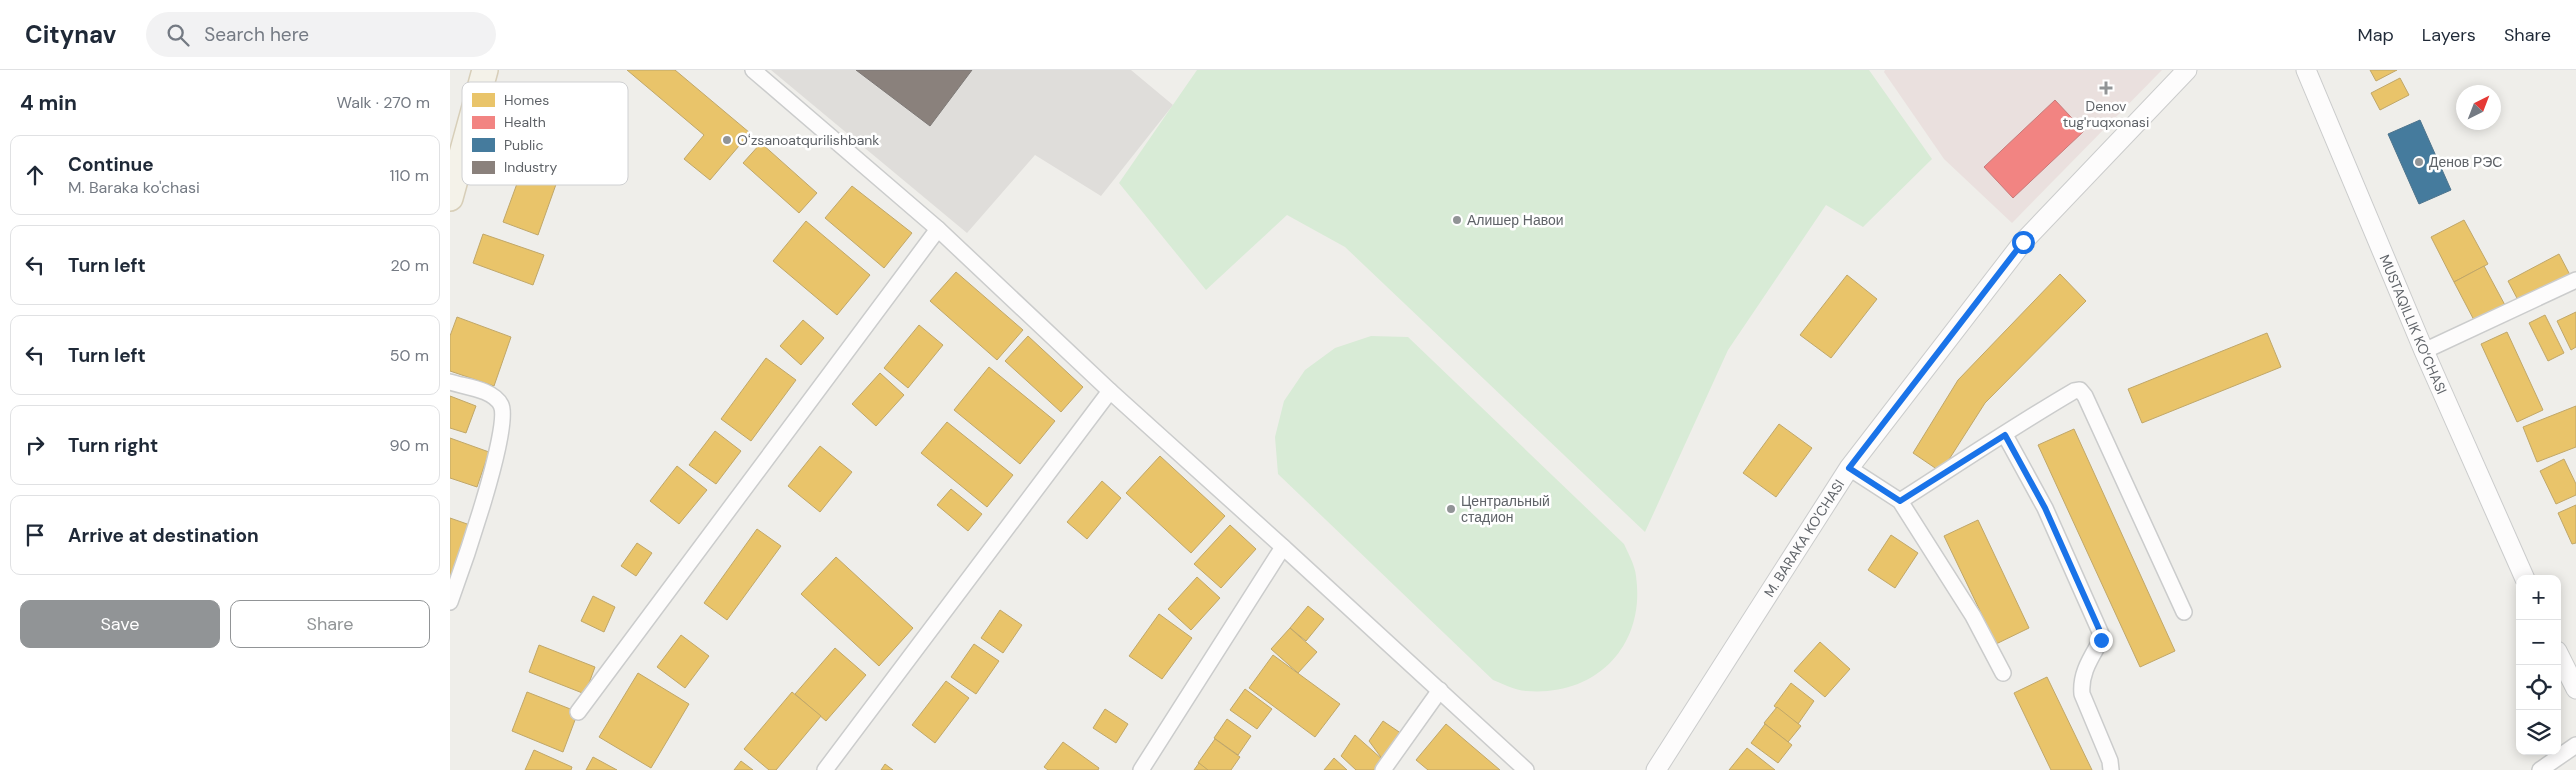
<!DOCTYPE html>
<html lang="en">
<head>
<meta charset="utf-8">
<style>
	:root { --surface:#fff; --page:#f2f2f3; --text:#1f2937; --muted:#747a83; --line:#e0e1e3; --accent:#919496 }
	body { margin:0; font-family:"DM Sans",sans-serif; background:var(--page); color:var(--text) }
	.controls { position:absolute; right:15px; bottom:15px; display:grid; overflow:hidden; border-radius:10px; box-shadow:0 2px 12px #0003 }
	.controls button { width:45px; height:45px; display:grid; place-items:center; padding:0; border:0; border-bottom:1px solid var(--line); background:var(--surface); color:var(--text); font:25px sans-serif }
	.compass { position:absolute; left:2006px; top:15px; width:45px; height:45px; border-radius:50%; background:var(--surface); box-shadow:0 2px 12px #0003; rotate:42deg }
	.stop { position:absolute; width:15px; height:15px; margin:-11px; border:4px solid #1a73e8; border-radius:50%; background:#fff }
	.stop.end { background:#1a73e8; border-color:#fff; box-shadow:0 1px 5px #0008 }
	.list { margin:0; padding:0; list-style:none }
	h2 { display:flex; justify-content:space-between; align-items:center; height:65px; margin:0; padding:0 20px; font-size:21px }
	h2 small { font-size:16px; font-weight:400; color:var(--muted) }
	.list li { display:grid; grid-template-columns:32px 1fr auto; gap:15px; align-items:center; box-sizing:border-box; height:80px; margin:0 10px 10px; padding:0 10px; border:1px solid var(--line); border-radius:10px }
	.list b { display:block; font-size:19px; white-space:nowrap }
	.list p { margin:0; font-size:16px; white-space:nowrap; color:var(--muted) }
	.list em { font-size:16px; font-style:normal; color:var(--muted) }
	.actions { display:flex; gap:10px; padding:15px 20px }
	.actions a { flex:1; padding:11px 0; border:1px solid var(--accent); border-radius:10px; text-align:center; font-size:18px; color:var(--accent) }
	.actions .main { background:var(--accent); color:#fff }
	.icon { flex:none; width:28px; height:28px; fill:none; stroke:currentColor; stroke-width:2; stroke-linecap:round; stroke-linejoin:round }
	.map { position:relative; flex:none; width:2126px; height:700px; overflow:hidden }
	header { display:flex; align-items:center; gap:30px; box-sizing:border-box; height:70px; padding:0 25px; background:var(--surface); border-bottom:1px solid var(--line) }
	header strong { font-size:24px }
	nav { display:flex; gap:28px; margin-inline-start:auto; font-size:18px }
	.search { width:350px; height:45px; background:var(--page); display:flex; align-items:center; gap:12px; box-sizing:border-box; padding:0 18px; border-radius:28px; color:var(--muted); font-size:19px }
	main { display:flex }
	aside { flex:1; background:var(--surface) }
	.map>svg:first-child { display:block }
	.industrial { fill:#dfddda }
	.medical { fill:#eae0de }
	.green { fill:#d8ebd6 }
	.homes { fill:#e9c46a; stroke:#c0a769 }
	.health { fill:#f28482; stroke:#c67a7a }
	.public { fill:#457b9d; stroke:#4d748d }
	.industry { fill:#8a817c; stroke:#7d7876 }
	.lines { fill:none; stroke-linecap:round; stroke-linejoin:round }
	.minor-casing { stroke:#cbcccc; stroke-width:18 }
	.tertiary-casing { stroke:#cbcccc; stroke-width:21 }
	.primary-casing { stroke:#d7ceb8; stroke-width:28 }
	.minor { stroke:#fdfcfc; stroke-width:15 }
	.tertiary { stroke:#fdfcfc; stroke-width:19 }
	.primary { stroke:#f4f2e9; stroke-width:25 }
	.route { stroke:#1a73e8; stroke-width:6 }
	.poi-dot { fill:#919496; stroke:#fff; stroke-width:2 }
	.labels { text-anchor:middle; stroke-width:5; stroke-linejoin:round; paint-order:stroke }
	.poi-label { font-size:14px; fill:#5f6368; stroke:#fff; text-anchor:start }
	.street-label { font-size:14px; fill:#5f6368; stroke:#fff }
	.key { fill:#fff; stroke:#cfd0d2; stroke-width:1 }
	.key-label { font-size:14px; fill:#5f6368 }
</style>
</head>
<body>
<header>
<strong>Citynav</strong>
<div class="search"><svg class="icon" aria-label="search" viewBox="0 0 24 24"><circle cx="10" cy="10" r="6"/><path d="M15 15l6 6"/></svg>Search here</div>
<nav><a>Map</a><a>Layers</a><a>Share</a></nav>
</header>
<main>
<aside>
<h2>4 min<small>Walk · 270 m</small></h2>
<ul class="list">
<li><svg class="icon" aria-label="ahead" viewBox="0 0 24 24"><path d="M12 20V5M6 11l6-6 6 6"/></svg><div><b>Continue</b><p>M. Baraka ko'chasi</p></div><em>110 m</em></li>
<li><svg class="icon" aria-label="left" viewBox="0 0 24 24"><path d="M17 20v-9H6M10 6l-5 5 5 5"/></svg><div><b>Turn left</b></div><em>20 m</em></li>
<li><svg class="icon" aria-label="left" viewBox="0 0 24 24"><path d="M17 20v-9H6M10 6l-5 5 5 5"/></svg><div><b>Turn left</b></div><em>50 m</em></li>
<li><svg class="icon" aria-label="right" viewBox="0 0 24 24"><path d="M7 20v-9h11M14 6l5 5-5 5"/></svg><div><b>Turn right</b></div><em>90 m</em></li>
<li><svg class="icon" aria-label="arrive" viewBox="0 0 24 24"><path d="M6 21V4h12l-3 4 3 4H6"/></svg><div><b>Arrive at destination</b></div></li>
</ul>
<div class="actions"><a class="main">Save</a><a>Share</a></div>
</aside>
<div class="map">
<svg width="2126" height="700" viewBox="0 0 2126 700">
	<rect width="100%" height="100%" fill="#efeeea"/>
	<path class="industrial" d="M321 0H681L723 35 651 126 585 85 517 163Z"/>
	<path class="medical" d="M1435 0H1712L1562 153 1494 89 1434 2Z"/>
	<g class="green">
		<path d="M747 0H1419L1482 89 1413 157 1376 135 1278 280 1195 462 895 177 837 145 756 220 669 113Z"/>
		<path d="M921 266 958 267 1174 474C1178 483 1185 495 1186 506 1196 576 1146 627 1076 621 1065 620 1053 614 1043 610L828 404 825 367 834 331 855 300 885 278Z"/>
	</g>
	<g class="homes">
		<path d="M177 0H225L300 63 260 110 234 89 254 65Z"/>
		<path d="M1920 0H1947L1926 11Z"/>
		<path d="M1950 8 1959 25 1930 40 1921 23Z"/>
		<path d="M92 45 126 58 88 165 53 152Z"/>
		<path d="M311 73 367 123 349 143 293 93Z"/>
		<path d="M402 116 462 163 434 198 375 148Z"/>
		<path d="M2014 150 2038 194 2004 212 1981 167Z"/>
		<path d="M356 151 420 205 387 245 323 191Z"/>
		<path d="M33 164 94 185 83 215 23 193Z"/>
		<path d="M2109 184 2120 205 2069 232 2058 211Z"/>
		<path d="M2034 196 2056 237 2025 252 2004 212Z"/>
		<path d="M506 202 573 260 547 290 480 231Z"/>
		<path d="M1610 204 1636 231 1535 333 1491 402 1463 383 1508 310Z"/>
		<path d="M1397 205 1427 229 1381 288 1350 265Z"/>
		<path d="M2126 242V277L2121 280 2107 251Z"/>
		<path d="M2095 245 2114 283 2098 291 2079 253Z"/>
		<path d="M7 247 61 267 44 316 0 301V266Z"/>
		<path d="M353 250 374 268 351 295 330 276Z"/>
		<path d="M469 255 493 275 458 318 434 298Z"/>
		<path d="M2057 262 2093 340 2067 352 2031 274Z"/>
		<path d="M1817 263 1831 297 1692 353 1678 319Z"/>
		<path d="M578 266 633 317 611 342 555 291Z"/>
		<path d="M316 288 346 310 301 371 271 349Z"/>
		<path d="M539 297 605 351 570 394 504 340Z"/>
		<path d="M430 303 454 325 426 356 402 334Z"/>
		<path d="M0 326 26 336 16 363 0 358Z"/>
		<path d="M2126 336V377L2087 392 2073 357Z"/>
		<path d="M497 352 563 405 537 437 471 383Z"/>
		<path d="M1329 354 1362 378 1326 427 1293 403Z"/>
		<path d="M1624 359 1725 581 1690 597 1588 375Z"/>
		<path d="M265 361 291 381 266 414 239 395Z"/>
		<path d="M0 368 39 382 27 417 0 408Z"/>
		<path d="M370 376 402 402 370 442 338 416Z"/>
		<path d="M710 386 775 446 741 483 676 423Z"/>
		<path d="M2114 389 2126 414V425L2106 434 2090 401Z"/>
		<path d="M227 396 257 420 229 454 200 431Z"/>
		<path d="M652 411 671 428 637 469 617 452Z"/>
		<path d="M501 419 532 444 518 461 487 435Z"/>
		<path d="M2126 435V473L2122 474 2108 443Z"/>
		<path d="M0 448 20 455 0 511Z"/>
		<path d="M1528 450 1579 558 1546 574 1494 466Z"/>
		<path d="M780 455 806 479 771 518 744 494Z"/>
		<path d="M307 459 331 476 277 550 254 533Z"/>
		<path d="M1441 465 1468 483 1445 518 1418 500Z"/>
		<path d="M187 473 202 483 186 506 171 496Z"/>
		<path d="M386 487 463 558 429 596 351 524Z"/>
		<path d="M747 507 770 528 741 560 718 539Z"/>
		<path d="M143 526 165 537 154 562 131 551Z"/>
		<path d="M858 536 874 549 856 571 840 558Z"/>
		<path d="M550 540 572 555 553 583 531 568Z"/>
		<path d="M709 544 742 568 712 609 679 586Z"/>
		<path d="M840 558 867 582 848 603 821 579Z"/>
		<path d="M231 565 259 586 235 618 207 597Z"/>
		<path d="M1370 572 1400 599 1375 627 1344 601Z"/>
		<path d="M524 574 549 591 526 624 501 607Z"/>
		<path d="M89 575 145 597 135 624 79 602Z"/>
		<path d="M385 578 416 605 376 651 345 624Z"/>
		<path d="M823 585 890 634 865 667 799 618Z"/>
		<path d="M188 603 239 634 201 698 149 667Z"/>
		<path d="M1597 607 1642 700H1601L1564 623Z"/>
		<path d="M496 611 519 628 485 673 462 655Z"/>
		<path d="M1341 613 1364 631 1348 654 1324 636Z"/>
		<path d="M795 619 822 639 807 659 780 640Z"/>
		<path d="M77 622 128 642 113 682 62 661Z"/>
		<path d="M342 622 371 646 326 700H319L294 679Z"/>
		<path d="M1327 637 1351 656 1338 672 1314 653Z"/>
		<path d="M655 639 678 654 666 673 643 658Z"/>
		<path d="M777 649 801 666 788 685 764 668Z"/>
		<path d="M933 651 952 664 933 690 919 671Z"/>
		<path d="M996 654 1050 700H978L966 690Z"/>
		<path d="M1315 654 1342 675 1328 693 1301 673Z"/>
		<path d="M905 665 933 690 925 700H906L891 686Z"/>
		<path d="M765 669 790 687 781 700H757L748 693Z"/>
		<path d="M613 672 649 698 648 700H598L594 697Z"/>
		<path d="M1297 678 1325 700H1279Z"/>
		<path d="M84 680 122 697 121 700H75Z"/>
		<path d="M143 687 167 700H136Z"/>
		<path d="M884 688 897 700H874Z"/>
		<path d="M291 691 303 700H284Z"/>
		<path d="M749 693 758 700H744Z"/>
		<path d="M435 694 443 700H431Z"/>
	</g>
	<path class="health" d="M1605 30 1634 61 1563 128 1534 97Z"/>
	<path class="public" d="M1970 50 2001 120 1969 134 1938 64Z"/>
	<path class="industry" d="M406 0H522L480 56Z"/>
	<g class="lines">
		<defs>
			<g id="minor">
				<path d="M303 0 488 159 660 321 833 477 1076 700"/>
				<path d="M1974 281 2126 210"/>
				<path d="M0 312C15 317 43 319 51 335 62 357 11 502 0 532"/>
				<path d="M1555 365 1595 438 1651 564V570C1641 588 1630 603 1632 624L1660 691 1661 700"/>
				<path d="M1399 398 1450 431 1523 546 1553 603"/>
				<path d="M1450 431C1508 394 1564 356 1624 321L1630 320 1635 326 1734 542"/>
				<path d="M128 642 488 159"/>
				<path d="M375 700 660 321"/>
				<path d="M691 700 833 477"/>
				<path d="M933 700 990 620"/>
				<path d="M2090 700 2126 675"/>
			</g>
			<g id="tertiary">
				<path id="s1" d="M1856 0 1974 281 2075 509"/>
				<path d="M2107 581 2126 619"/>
				<path id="s2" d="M1206 700 1399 398 1573 172 1737 0"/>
			</g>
			<path id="primary" d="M0 128 35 0"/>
		</defs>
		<use href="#minor" class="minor-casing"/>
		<use href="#tertiary" class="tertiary-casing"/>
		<use href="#primary" class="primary-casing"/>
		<use href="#minor" class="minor"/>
		<use href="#tertiary" class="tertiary"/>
		<use href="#primary" class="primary"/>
	</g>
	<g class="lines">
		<path class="route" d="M1573 172 1399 398 1450 431 1555 365 1595 438 1649 559 1651 570"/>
	</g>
	<g class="poi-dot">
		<path d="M1653.5 10.5h5v5h5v5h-5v5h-5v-5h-5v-5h5z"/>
		<circle cx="277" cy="70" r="5"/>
		<circle cx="1969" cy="92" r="5"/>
		<circle cx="1007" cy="150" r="5"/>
		<circle cx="1001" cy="439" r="5"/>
	</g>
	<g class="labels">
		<g class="poi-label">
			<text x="1656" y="41" text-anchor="middle">Denov<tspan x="1656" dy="16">tug'ruqxonasi</tspan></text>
			<text x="287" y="75">Oʻzsanoatqurilishbank</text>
			<text x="1979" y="97">Денов РЭС</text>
			<text x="1017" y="155">Алишер Навои</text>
			<text x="1011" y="436">Центральный<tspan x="1011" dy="16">стадион</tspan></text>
		</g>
		<g class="street-label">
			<text dy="5" stroke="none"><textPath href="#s1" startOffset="276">MUSTAQILLIK KO‘CHASI</textPath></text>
			<text dy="5" stroke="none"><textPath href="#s2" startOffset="275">M. BARAKA KO'CHASI</textPath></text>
		</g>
	</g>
	<rect x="12" y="12" width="166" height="103" rx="8" class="key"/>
	<rect x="22" y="23" width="23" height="14" fill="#e9c46a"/>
	<rect x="22" y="46" width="23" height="13" fill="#f28482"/>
	<rect x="22" y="68" width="23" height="14" fill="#457b9d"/>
	<rect x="22" y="91" width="23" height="13" fill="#8a817c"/>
	<g class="key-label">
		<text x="54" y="35">Homes</text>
		<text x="54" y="57">Health</text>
		<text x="54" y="80">Public</text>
		<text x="54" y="102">Industry</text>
	</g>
</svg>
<div class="controls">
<button>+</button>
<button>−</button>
<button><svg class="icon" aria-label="locate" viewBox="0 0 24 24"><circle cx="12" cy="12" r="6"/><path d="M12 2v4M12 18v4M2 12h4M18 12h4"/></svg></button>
<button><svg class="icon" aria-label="layers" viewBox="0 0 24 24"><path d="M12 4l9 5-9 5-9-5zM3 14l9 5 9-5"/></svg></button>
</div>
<svg class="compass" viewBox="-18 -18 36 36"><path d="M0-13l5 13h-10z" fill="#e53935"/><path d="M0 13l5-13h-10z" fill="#747a83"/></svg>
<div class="stop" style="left:1573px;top:172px"></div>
<div class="stop end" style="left:1651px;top:570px"></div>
</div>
</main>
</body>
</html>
